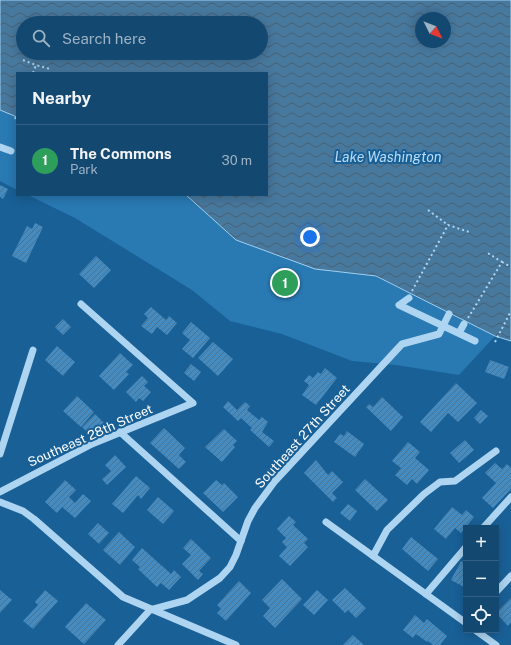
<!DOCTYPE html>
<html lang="en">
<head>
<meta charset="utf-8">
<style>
	:root { --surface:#134871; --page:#1c4f76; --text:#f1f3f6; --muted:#9db2c3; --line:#326084; --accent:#8c9099 }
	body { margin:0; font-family:"Public Sans",sans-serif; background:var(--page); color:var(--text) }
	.controls { position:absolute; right:12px; bottom:12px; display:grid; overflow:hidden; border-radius:0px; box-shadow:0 2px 10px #0003 }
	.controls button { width:36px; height:36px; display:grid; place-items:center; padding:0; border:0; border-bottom:1px solid var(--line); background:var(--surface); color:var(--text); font:20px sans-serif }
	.compass { position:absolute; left:415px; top:12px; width:36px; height:36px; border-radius:50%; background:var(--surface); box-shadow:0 2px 10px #0003; rotate:132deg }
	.you { position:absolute; left:310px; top:237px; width:14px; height:14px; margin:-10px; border:3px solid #fff; border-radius:50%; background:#1a73e8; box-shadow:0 0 0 6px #1a73e833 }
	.badge { display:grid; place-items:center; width:26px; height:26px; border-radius:50%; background:var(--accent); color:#fff; font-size:13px; font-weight:700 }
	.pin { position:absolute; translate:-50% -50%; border:2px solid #fff; box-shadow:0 1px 4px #0006 }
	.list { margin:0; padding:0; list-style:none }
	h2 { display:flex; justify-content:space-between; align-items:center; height:52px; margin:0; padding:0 16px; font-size:17px }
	h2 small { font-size:13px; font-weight:400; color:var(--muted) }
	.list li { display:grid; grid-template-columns:26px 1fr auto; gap:12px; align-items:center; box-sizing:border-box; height:72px; padding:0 16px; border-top:1px solid var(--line) }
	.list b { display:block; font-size:15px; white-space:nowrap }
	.list p { margin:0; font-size:13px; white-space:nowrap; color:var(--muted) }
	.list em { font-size:13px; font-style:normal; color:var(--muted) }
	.icon { flex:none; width:22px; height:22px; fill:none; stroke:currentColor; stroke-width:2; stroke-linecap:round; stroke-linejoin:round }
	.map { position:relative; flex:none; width:511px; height:645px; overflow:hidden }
	.search { position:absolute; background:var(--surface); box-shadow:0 2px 10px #0003; left:16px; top:16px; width:252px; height:44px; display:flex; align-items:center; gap:10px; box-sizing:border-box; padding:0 14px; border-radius:22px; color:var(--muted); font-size:15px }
	.panel { position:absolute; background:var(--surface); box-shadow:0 2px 10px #0003; left:16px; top:72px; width:252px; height:124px; border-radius:0px }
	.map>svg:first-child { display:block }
	.green { fill:#2979b3 }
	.water { fill:url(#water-waves); stroke:#9fd0f3; fill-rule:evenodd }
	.building { fill:url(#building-hatch) }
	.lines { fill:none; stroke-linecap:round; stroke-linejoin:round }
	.path { stroke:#add4f0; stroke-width:2; stroke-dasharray:2 3; stroke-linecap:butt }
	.minor { stroke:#add4f0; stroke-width:7 }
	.labels { text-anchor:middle; stroke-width:4; stroke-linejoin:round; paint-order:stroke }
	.street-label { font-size:13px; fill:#fff; stroke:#196097 }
	.water-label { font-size:14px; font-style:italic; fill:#b9ddf7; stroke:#196097 }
</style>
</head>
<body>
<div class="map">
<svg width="511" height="645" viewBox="0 0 511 645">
	<defs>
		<pattern id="water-waves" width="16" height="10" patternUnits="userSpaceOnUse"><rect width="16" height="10" fill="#47789e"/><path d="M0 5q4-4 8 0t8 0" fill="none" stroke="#4a6071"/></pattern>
		<pattern id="building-hatch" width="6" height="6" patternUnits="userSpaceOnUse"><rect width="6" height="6" fill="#468bbf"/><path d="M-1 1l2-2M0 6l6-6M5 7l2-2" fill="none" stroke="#487291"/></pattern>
	</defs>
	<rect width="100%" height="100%" fill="#196097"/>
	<g class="green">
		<path d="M0 108 17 116V190L0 181Z"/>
		<path d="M28 195H185L237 239 315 268 375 276 495 336 459 375 396 365 352 361 282 334 230 321 192 290 75 218Z"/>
	</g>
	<path class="water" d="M0 0H511V341L495 336 376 276 315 269 236 240 186 195H267V73H17V117L0 110ZM421 18H445V42H421ZM23 23H261V53H23Z"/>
	<g class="building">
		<path d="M0 185 8 189 3 199 0 197Z"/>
		<path d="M35 223 43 227 26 263 12 256 27 226 32 229Z"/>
		<path d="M96 256 111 270 94 288 79 274Z"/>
		<path d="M151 307 166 320 169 316 177 323 167 335 157 327 152 334 141 326 148 318 144 314Z"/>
		<path d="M63 319 71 327 63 335 55 327Z"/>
		<path d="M191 322 210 338 193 358 182 349 190 340 182 333Z"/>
		<path d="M213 342 233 359 218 376 198 358Z"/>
		<path d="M57 346 75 362 63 376 45 360Z"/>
		<path d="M120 353 133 365 126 372 129 374 114 390 99 376Z"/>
		<path d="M490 360 509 367 504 379 485 372Z"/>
		<path d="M191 364 201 372 194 381 184 373Z"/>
		<path d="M325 368 337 378 316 405 302 395 309 385 304 381 309 375 313 378 318 372 321 374Z"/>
		<path d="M142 376 148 382 144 386 151 392 143 401 139 398 136 402 126 392Z"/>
		<path d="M456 383 477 403 458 422 448 413 431 432 420 422Z"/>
		<path d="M77 396 94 412 81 427 63 411Z"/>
		<path d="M382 397 403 417 391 431 366 407 369 404 373 407Z"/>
		<path d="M228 401 237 410 245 402 250 406 247 410 259 420 262 417 268 422 262 432 274 441 269 447 250 430 252 428 241 418 238 421 223 407Z"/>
		<path d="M481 410 488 416 480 424 474 418Z"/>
		<path d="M95 414 105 424 92 437 82 427Z"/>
		<path d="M164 428 185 448 179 455 186 462 179 469 150 443Z"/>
		<path d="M224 429 237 441 233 445 235 447 222 462 205 447Z"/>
		<path d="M347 431 364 444 355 457 334 442 340 434 344 436Z"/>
		<path d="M465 440 474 450 459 463 450 453Z"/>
		<path d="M408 442 420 452 415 458 429 470 417 484 412 479 407 485 395 475 401 468 392 461Z"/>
		<path d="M115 455 126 467 107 485 102 479 111 471 105 465Z"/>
		<path d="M316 460 328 475 332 471 343 482 332 493 337 498 333 502 304 473Z"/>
		<path d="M495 463 502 469 507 464 511 468V489L493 508 482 498 496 483 485 473Z"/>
		<path d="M136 476 150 488 141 499 138 495 123 513 112 504Z"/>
		<path d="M365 479 388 500 377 511 355 490Z"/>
		<path d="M65 480 76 490 69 497 75 503 83 494 91 501 75 518 62 507 57 513 45 502Z"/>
		<path d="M216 480 222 485 224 483 238 497 223 512 203 493Z"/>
		<path d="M158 497 174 511 163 524 147 510Z"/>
		<path d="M348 504 357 511 350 521 340 513Z"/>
		<path d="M452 507 462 515 466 510 474 517 461 533 455 528 446 539 434 529Z"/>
		<path d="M289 516 296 522 293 525 308 539 304 543 308 547 290 566 279 556 287 547 282 542 286 538 277 529Z"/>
		<path d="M98 523 109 533 99 544 88 534Z"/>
		<path d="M119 532 135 547 120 565 103 550Z"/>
		<path d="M411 537 438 559 428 571 402 549Z"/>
		<path d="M191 539 211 558 199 571 203 574 198 580 182 564 191 555 183 548Z"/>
		<path d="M142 548 171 574 174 570 181 577 169 590 161 583 157 587 138 569 140 567 132 560Z"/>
		<path d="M461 561 466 564V583L464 587 451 580Z"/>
		<path d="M282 579 302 599 275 628 263 616 270 608 262 600Z"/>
		<path d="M239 581 251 593 226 621 217 613 221 609 217 605Z"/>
		<path d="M345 588 366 608 356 618 348 610 345 613 332 600Z"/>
		<path d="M0 590 12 600 0 613Z"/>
		<path d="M45 590 58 601 33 629 23 621 38 605 35 602Z"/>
		<path d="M317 590 328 600 314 615 303 605Z"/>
		<path d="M511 598V622L508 626 496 613Z"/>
		<path d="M86 603 106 620 84 644 65 627Z"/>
		<path d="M415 615 424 623 427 619 447 636 440 645H433L428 641 427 642 416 634 413 638 403 630Z"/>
		<path d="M353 635 364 645H343Z"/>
	</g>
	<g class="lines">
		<g class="path">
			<path d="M23 60 36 65"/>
			<path d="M33 73 36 65 50 69"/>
			<path d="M15 119 17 114"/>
			<path d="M428 210 448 225"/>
			<path d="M502 262 511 267"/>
			<path d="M412 291 448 225 469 232"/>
			<path d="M468 318 502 262 486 252"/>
			<path d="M495 342 511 311"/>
		</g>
		<g class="minor">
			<path d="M0 147 11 151"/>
			<path d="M409 298 399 305 475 341"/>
			<path d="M459 333 464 324"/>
			<path d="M120 432 241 541"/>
			<path d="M0 454 33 350"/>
			<path d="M0 492 92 444 193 403 81 304"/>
			<path d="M0 502 23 511 34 519 123 597 236 645"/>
			<path d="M326 522 466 623"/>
			<path d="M483 528 511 497"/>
			<path d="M373 556 387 530 424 494 440 482 455 481 496 451"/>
			<path d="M496 592 511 576"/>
			<path d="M426 594 466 547"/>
			<path d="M475 630 496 645"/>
			<path d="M118 645 150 610 187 600 220 578 230 567 236 555 248 521 255 508 275 481 402 344 439 334 449 314"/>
		</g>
	</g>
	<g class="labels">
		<g class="street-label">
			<text transform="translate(90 435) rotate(-24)" y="5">Southeast 28th Street</text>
			<text transform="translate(302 436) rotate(-48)" y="5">Southeast 27th Street</text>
		</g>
		<g class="water-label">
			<text x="388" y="162">Lake Washington</text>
		</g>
	</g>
</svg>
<div class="controls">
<button>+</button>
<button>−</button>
<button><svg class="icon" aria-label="locate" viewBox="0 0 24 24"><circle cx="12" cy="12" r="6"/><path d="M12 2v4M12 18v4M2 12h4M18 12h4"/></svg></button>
</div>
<svg class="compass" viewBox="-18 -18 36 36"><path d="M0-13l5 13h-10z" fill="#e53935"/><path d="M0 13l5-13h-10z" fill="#9db2c3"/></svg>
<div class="you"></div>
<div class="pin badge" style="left:285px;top:283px;background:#2e9e5b">1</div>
<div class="search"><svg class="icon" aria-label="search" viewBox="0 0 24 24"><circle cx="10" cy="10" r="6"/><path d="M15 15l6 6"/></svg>Search here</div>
<section class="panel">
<h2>Nearby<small></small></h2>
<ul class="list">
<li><span class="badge" style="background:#2e9e5b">1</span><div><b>The Commons</b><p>Park</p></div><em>30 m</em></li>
</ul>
</section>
</div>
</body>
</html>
